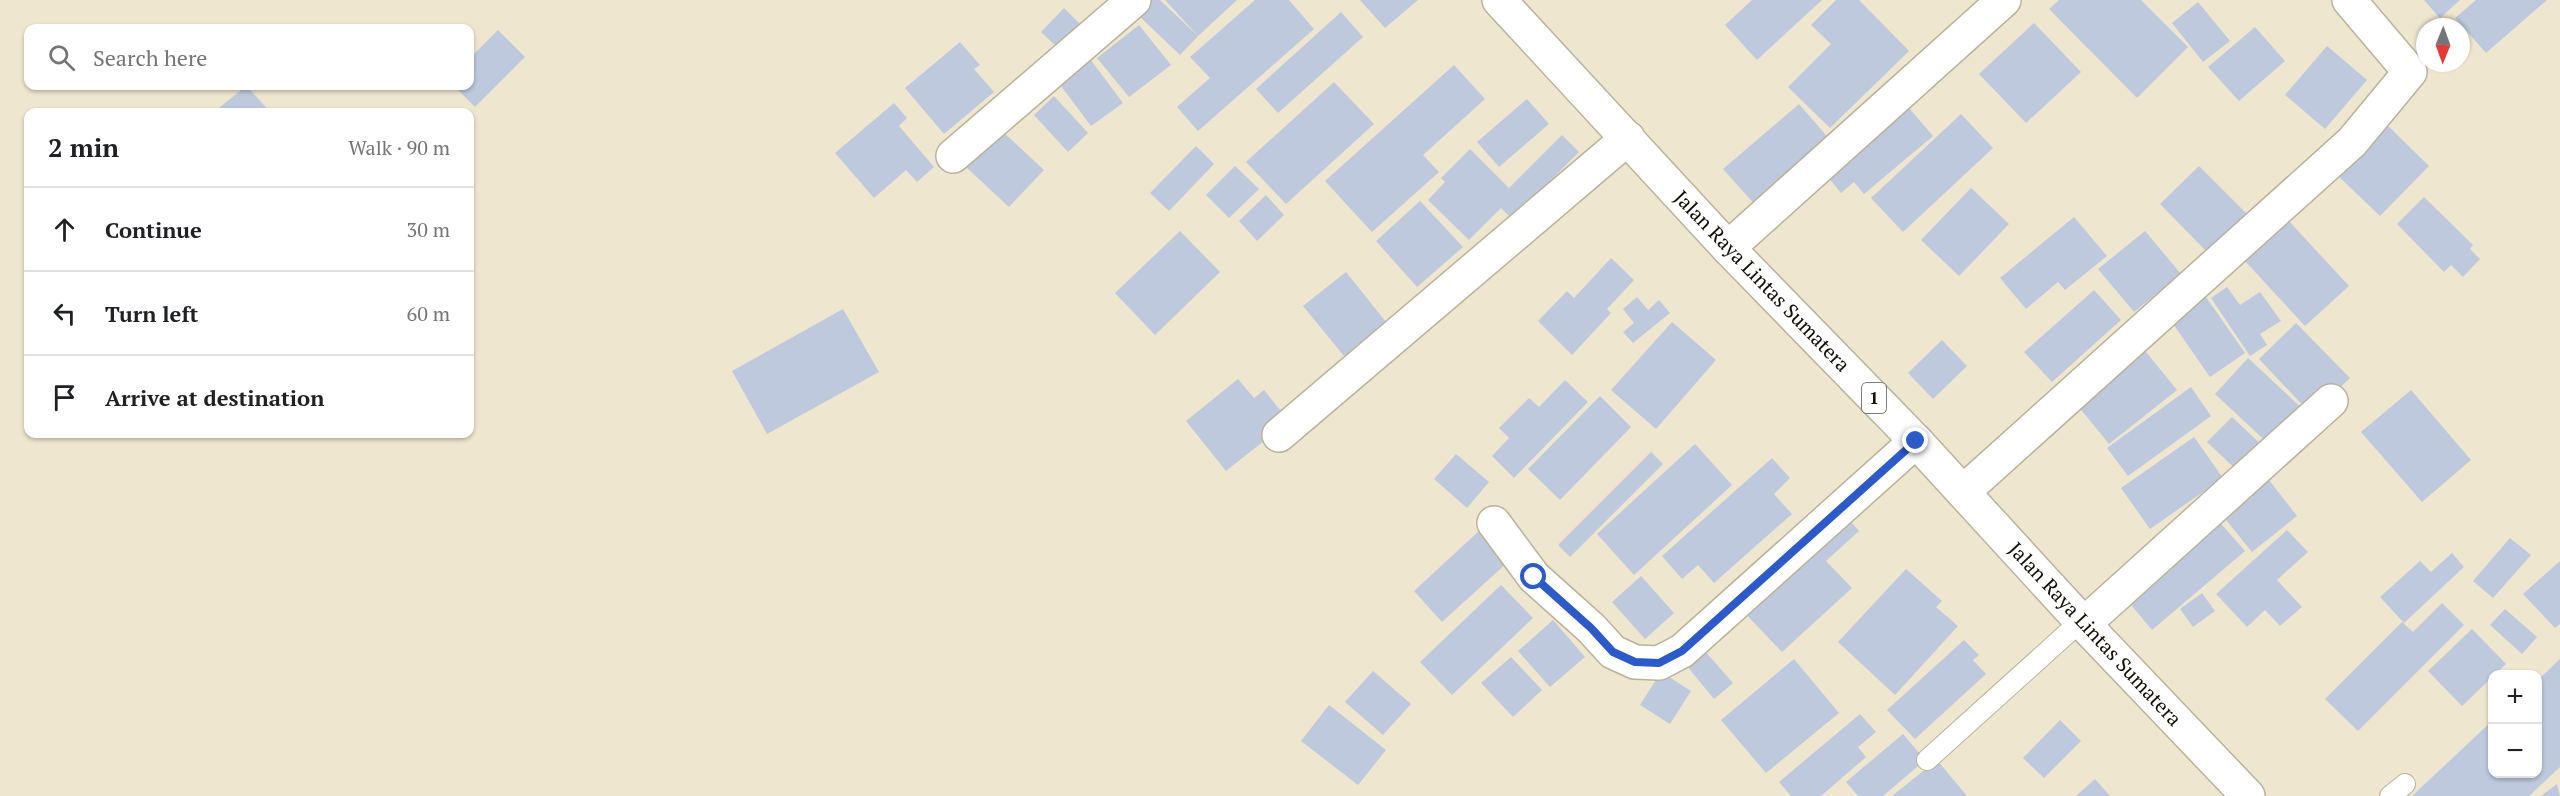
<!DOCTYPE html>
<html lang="en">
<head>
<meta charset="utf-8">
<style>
	:root { --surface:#fff; --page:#f6f6f6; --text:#202124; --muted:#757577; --line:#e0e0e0 }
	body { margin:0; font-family:"PT Serif",serif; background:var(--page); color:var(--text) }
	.controls { position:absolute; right:18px; bottom:18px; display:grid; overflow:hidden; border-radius:12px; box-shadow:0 2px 4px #0004 }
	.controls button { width:54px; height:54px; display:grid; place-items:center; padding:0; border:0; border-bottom:2px solid var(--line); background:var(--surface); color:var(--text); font:30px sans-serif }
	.compass { position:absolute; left:2416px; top:18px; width:54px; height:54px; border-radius:50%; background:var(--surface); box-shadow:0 2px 4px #0004; rotate:181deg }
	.stop { position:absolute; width:18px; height:18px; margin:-14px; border:4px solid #2c5ac9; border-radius:50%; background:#fff }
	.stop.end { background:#2c5ac9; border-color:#fff; box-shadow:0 2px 6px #0008 }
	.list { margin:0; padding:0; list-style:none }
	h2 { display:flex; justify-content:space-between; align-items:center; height:78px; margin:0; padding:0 24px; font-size:26px }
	h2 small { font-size:20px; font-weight:400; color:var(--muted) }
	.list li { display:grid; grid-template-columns:39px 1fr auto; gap:18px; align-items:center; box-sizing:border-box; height:84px; padding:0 24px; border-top:2px solid var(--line) }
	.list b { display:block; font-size:22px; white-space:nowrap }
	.list em { font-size:20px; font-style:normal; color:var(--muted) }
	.icon { flex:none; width:33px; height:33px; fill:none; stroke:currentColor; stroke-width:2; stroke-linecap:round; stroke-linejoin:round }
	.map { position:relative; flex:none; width:2560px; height:796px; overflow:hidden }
	.search { position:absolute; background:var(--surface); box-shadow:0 2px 4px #0004; left:24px; top:24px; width:450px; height:66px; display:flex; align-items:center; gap:15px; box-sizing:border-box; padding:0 21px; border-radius:12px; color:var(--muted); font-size:22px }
	.panel { position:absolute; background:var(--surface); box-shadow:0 2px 4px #0004; left:24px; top:108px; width:450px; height:330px; border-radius:12px }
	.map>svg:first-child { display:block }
	.building { fill:#bec9de }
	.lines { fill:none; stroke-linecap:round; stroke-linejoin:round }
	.service-casing { stroke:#bbb29c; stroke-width:22 }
	.minor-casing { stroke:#bbb29c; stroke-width:36 }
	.trunk-casing { stroke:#bbb29c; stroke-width:36 }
	.service { stroke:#fff; stroke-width:20 }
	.minor { stroke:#fff; stroke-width:33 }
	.trunk { stroke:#fff; stroke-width:33 }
	.route { stroke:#2c5ac9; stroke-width:8 }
	.labels { text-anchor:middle; stroke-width:4.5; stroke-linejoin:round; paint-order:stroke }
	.shield { fill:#fff; stroke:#595751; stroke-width:1.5 }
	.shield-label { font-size:18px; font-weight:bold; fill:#120f07 }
	.street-label { font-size:20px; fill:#120f07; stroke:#fff }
</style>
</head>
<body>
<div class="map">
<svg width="2560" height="796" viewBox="0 0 2560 796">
	<rect width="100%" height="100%" fill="#efe6cf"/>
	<g class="building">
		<path d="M1152 0H1160L1198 36 1180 55 1138 15Z"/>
		<path d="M1165 0H1237L1198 36Z"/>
		<path d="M1255 0H1289L1314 29 1198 131 1177 107 1210 78 1190 57Z"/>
		<path d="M1360 0H1418L1385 28Z"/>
		<path d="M1752 0H1822L1757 60 1725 25Z"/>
		<path d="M1836 0H1859L1909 51 1830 128 1788 87 1831 44 1811 25Z"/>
		<path d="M2059 0H2141L2188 47 2137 98 2049 9Z"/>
		<path d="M2424 0H2460L2440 18Z"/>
		<path d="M2476 0H2547L2486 53 2455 18Z"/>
		<path d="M2198 2 2230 41 2203 62 2172 23Z"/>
		<path d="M1064 8 1081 25 1058 48 1041 32Z"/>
		<path d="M1341 12 1363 37 1278 113 1256 89Z"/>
		<path d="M2034 23 2081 72 2026 123 1979 74Z"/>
		<path d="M1139 25 1171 65 1129 97 1097 58Z"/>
		<path d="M2255 27 2285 61 2239 101 2208 67Z"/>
		<path d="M498 30 525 57 475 107 454 86H470V58Z"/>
		<path d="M960 42 980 65 974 69 994 92 944 134 905 88Z"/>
		<path d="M2327 46 2367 80 2325 129 2285 95Z"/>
		<path d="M1090 59 1123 103 1091 126 1058 82Z"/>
		<path d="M1454 65 1485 99 1423 155 1439 172 1372 232 1325 181Z"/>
		<path d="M1334 82 1374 124 1286 204 1246 162Z"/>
		<path d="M247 86 270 112H214L246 86Z"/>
		<path d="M1054 96 1088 133 1068 152 1034 115Z"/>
		<path d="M1527 99 1549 124 1499 167 1477 142Z"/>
		<path d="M894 103 907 118 899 126 934 167 917 182 906 170 874 198 835 153Z"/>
		<path d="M1799 104 1832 142 1757 207 1723 169Z"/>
		<path d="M1909 108 1933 136 1864 194 1854 182 1841 193 1827 176Z"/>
		<path d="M1961 114 1993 148 1903 232 1871 198Z"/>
		<path d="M2384 122 2429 166 2380 216 2335 173Z"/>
		<path d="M1001 130 1044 170 1009 207 966 167Z"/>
		<path d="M1562 135 1579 152 1512 219 1501 208 1469 240 1428 200 1445 182 1441 178 1470 149 1509 188Z"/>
		<path d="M1196 146 1214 164 1169 211 1150 193Z"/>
		<path d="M1235 166 1259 189 1229 218 1206 195Z"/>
		<path d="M2199 166 2248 215 2209 254 2160 204Z"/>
		<path d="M1971 188 2009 224 1959 276 1921 240Z"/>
		<path d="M1266 195 1284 215 1257 241 1239 221Z"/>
		<path d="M2424 197 2473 245 2470 249 2480 259 2463 277 2451 265 2444 272 2397 224Z"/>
		<path d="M1420 201 1463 247 1417 287 1376 241Z"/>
		<path d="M2074 217 2107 256 2065 290 2058 282 2026 309 2000 278Z"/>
		<path d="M2288 220 2349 286 2305 326 2244 260Z"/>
		<path d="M1180 231 1220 272 1155 335 1115 293Z"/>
		<path d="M2145 231 2181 274 2134 312 2098 269Z"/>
		<path d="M1611 258 1634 280 1607 309 1611 313 1572 355 1538 321 1567 291 1574 298Z"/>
		<path d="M1346 272 1386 322 1344 356 1303 306Z"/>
		<path d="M2227 287 2240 305 2260 292 2281 321 2260 334 2267 345 2250 356 2211 298Z"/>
		<path d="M2094 290 2121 320 2052 382 2024 352Z"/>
		<path d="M1637 297 1648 310 1659 300 1670 313 1633 343 1623 332 1634 323 1623 309Z"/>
		<path d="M2206 297 2245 353 2210 377 2171 321Z"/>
		<path d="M843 309 879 372 767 434 732 371Z"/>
		<path d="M1672 322 1716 360 1656 429 1611 390Z"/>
		<path d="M2296 323 2350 378 2312 415 2259 359Z"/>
		<path d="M1942 340 1967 366 1933 399 1908 373Z"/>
		<path d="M2142 347 2177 390 2109 444 2074 401Z"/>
		<path d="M2248 358 2306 412 2272 447 2215 394Z"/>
		<path d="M1238 379 1254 398 1264 390 1289 421 1226 471 1186 421Z"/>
		<path d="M1565 380 1588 402 1514 478 1492 456 1509 438 1499 428 1529 398 1539 407Z"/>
		<path d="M2191 387 2211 416 2128 476 2107 448Z"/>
		<path d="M2411 390 2471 460 2422 502 2361 432Z"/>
		<path d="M1600 396 1631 427 1560 500 1528 469Z"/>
		<path d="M2232 417 2266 449 2241 474 2207 442Z"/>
		<path d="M2194 437 2223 478 2150 529 2121 488Z"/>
		<path d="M1695 444 1732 485 1634 575 1597 534Z"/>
		<path d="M1651 452 1663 464 1570 557 1558 545Z"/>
		<path d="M1456 454 1489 482 1467 508 1434 479Z"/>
		<path d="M1772 458 1790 478 1774 494 1792 514 1714 583 1698 565 1682 579 1662 556Z"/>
		<path d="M2269 480 2297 516 2252 552 2223 516Z"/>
		<path d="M1844 514 1859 531 1826 561 1852 588 1782 652 1741 609Z"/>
		<path d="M2216 518 2245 551 2152 630 2123 595Z"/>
		<path d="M2287 530 2308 552 2277 580 2302 607 2280 626 2265 610 2247 627 2216 594Z"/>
		<path d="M1479 531 1508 562 1442 622 1414 591Z"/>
		<path d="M2510 538 2531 555 2493 598 2473 581Z"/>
		<path d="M2452 553 2464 567 2404 623 2380 597 2420 561 2431 572Z"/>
		<path d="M2560 561V624L2555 628 2523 594Z"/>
		<path d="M1906 569 1942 601 1936 607 1958 626 1895 695 1838 642Z"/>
		<path d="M1641 576 1674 613 1645 639 1612 602Z"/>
		<path d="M1501 585 1533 618 1452 695 1420 662Z"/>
		<path d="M2202 593 2215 611 2193 627 2180 609Z"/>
		<path d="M2442 603 2464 625 2358 731 2325 699 2402 622 2413 632Z"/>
		<path d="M2505 609 2537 637 2522 654 2490 625Z"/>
		<path d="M1553 620 1585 657 1550 687 1518 651Z"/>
		<path d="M2472 629 2506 664 2462 706 2428 671Z"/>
		<path d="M1964 640 1979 655 1973 660 1986 674 1915 739 1887 710Z"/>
		<path d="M1704 650 1733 683 1714 699 1686 665Z"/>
		<path d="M1511 657 1542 690 1513 717 1481 683Z"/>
		<path d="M1794 659 1839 713 1766 773 1721 720Z"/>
		<path d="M2560 659V767L2529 796H2412L2492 721V774H2538V680Z"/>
		<path d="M1373 671 1411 704 1383 735 1345 702Z"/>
		<path d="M1661 672 1691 691 1670 724 1640 705Z"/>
		<path d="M1329 705 1386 750 1358 785 1301 741Z"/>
		<path d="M1860 714 1876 732 1858 747 1866 757 1821 796H1791L1779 782Z"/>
		<path d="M2060 720 2081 741 2044 778 2023 758Z"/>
		<path d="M1903 734 1925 760 1883 796H1858L1846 782Z"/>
		<path d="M1937 760 1967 796H1892Z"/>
		<path d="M2095 779 2110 796H2076Z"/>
		<path d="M2557 784 2560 796H2541Z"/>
	</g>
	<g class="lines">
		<defs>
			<g id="service">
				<path d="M1927 760 2081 621"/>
				<path d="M2390 796 2405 784"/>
			</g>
			<g id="minor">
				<path d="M953 156 1134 0"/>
				<path d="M1728 248 2004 0"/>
				<path d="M1279 435 1628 138"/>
				<path d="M1963 492 2352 142 2410 72 2349 0"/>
				<path d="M1494 523 1534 577 1591 628 1613 652 1635 662 1659 663 1682 651 1916 441"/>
				<path d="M2084 624 2331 401"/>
			</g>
			<path id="trunk" d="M1499 0 1728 248 1916 441 2081 621 2248 796"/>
		</defs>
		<use href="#service" class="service-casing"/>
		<use href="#minor" class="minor-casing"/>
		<use href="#trunk" class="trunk-casing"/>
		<use href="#service" class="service"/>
		<use href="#minor" class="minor"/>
		<use href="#trunk" class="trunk"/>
	</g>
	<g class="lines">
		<path class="route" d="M1534 577 1591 628 1613 652 1635 662 1659 663 1682 651 1916 441"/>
	</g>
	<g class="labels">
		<rect class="shield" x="1862" y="383" width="24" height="30" rx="4.5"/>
		<g class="shield-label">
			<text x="1874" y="404">1</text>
		</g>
		<g class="street-label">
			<text transform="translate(1762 281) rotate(46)" y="7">Jalan Raya Lintas Sumatera</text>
			<text transform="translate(2095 634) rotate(47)" y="7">Jalan Raya Lintas Sumatera</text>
		</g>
	</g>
</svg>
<div class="controls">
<button>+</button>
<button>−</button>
</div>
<svg class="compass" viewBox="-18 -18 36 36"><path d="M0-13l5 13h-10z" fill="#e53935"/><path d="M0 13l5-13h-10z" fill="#757577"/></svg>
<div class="stop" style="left:1534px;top:577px"></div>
<div class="stop end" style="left:1916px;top:441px"></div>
<div class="search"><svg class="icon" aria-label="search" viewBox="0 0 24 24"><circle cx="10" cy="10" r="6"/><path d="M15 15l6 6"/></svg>Search here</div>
<section class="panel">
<h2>2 min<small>Walk · 90 m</small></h2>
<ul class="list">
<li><svg class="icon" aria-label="ahead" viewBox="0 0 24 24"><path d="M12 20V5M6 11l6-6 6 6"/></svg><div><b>Continue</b></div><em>30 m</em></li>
<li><svg class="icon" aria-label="left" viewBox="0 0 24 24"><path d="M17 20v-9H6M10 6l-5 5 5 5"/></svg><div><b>Turn left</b></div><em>60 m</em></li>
<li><svg class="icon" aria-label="arrive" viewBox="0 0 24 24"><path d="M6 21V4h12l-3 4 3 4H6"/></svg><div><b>Arrive at destination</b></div></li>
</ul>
</section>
</div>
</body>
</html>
